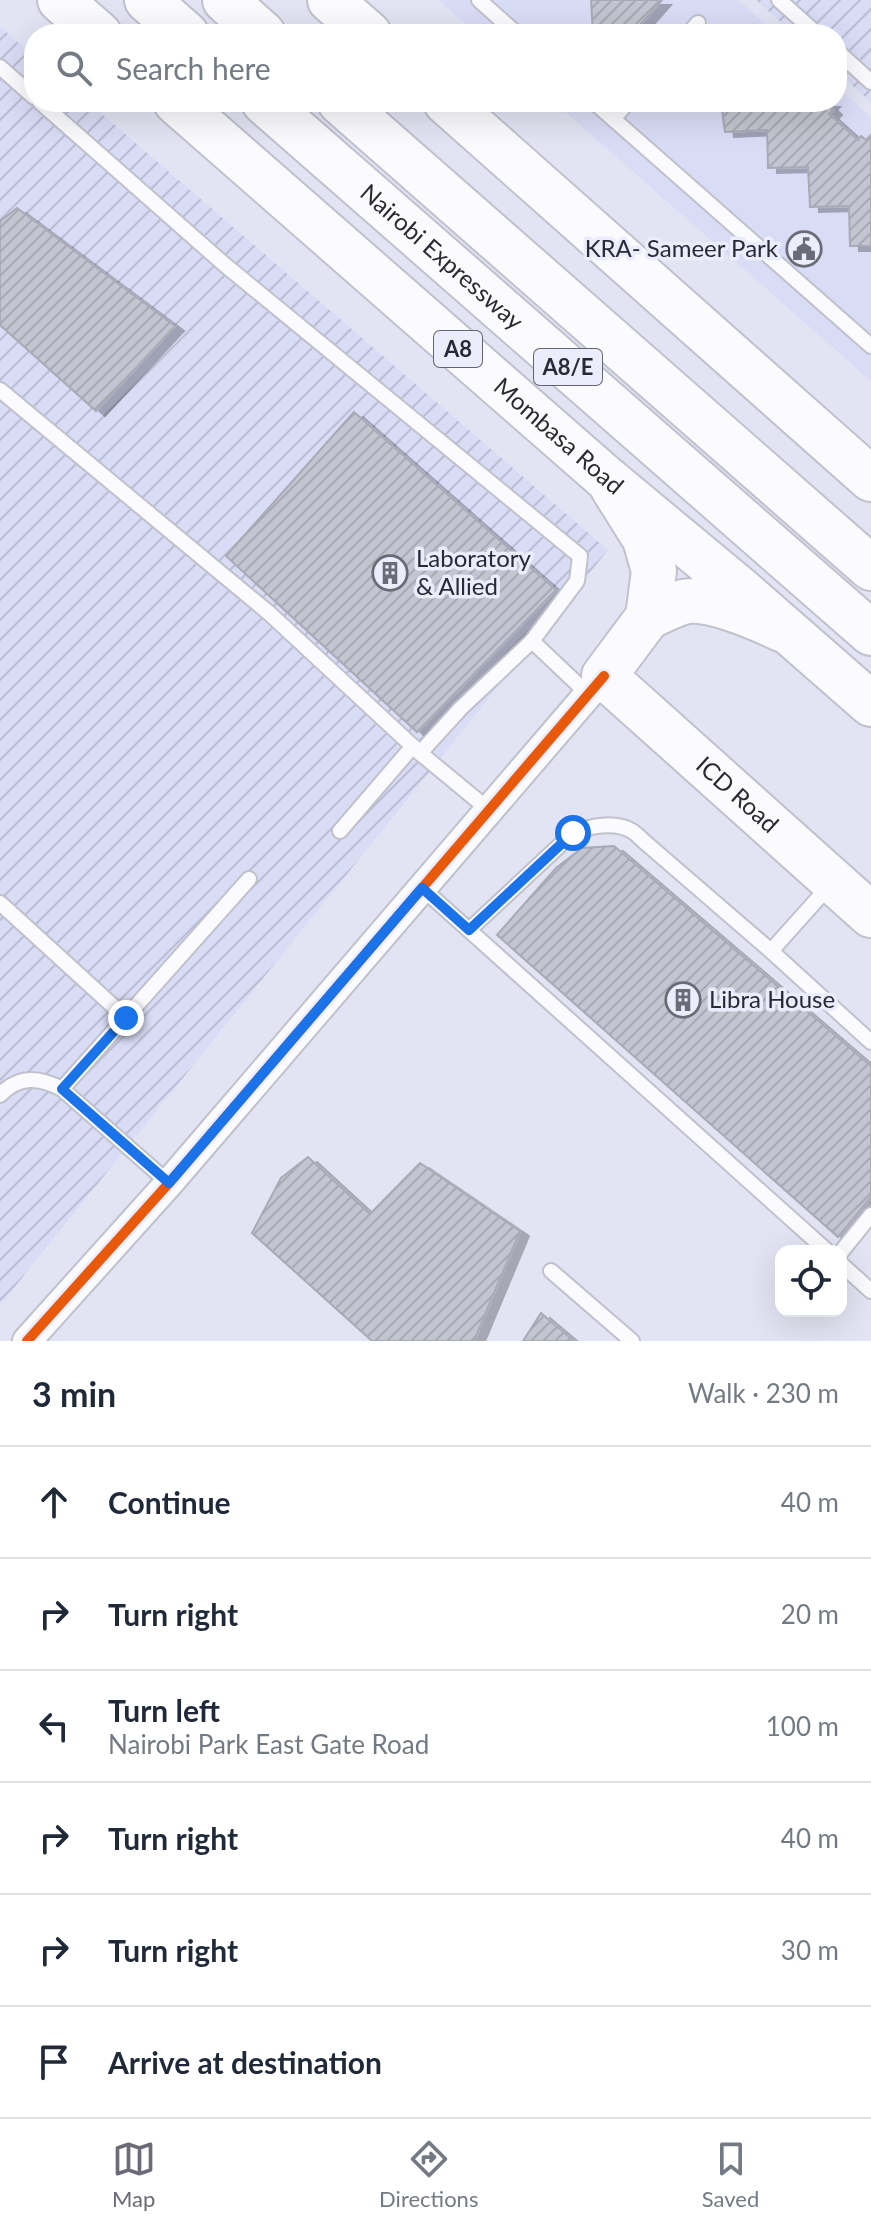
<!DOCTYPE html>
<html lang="en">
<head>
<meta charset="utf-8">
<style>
	:root { --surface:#fff; --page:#f2f2f3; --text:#1f2937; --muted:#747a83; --line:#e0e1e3; --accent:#6a6b77 }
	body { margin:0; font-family:Lato,sans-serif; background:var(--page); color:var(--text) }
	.controls { position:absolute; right:24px; bottom:24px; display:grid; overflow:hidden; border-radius:16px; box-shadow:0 8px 32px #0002 }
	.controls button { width:72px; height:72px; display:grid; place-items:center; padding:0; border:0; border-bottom:2px solid var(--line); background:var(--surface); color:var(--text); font:40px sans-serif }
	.stop { position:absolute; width:24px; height:24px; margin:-18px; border:6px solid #1a73e8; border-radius:50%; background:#fff }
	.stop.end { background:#1a73e8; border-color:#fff; box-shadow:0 2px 8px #0008 }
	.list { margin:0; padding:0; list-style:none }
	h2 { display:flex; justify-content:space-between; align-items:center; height:104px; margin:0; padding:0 32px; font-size:34px }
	h2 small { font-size:26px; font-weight:400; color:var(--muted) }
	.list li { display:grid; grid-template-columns:52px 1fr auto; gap:24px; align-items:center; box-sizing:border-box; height:112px; padding:0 32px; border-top:2px solid var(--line) }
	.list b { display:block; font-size:30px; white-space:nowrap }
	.list p { margin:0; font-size:26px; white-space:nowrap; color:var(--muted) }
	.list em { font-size:26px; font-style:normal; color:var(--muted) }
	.icon { flex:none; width:44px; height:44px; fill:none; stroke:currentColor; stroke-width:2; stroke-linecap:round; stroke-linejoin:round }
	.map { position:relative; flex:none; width:871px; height:1341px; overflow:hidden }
	.search { position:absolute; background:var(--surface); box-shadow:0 8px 32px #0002; left:24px; right:24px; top:24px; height:88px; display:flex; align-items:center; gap:20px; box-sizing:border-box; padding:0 28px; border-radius:32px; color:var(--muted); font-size:30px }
	.sheet { height:776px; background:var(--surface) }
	nav { display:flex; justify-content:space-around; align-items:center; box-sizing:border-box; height:112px; border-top:2px solid var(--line); background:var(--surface); font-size:22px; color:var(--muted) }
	nav a { display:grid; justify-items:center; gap:4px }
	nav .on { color:var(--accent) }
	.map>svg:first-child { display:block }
	.built { fill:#d9dcf5 }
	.industrial { fill:url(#industrial-furrows) }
	.building { fill:url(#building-hatch); stroke:#a9aab6; stroke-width:2; filter:url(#shadow) }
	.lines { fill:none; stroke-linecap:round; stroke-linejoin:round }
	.service-casing { stroke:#c0c1cd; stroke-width:18 }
	.minor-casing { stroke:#c0c1cd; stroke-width:32 }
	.primary-casing { stroke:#c0c1cd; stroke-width:48 }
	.trunk-casing { stroke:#c0c1cd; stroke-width:48 }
	.motorway-casing { stroke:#c0c1cd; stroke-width:48 }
	.service { stroke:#fbfbfd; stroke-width:14 }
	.minor { stroke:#fbfbfd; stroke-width:28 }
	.primary { stroke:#fbfbfd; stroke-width:44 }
	.trunk { stroke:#fbfbfd; stroke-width:44 }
	.motorway { stroke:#fbfbfd; stroke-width:44 }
	.cycleway-casing { stroke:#ebedfd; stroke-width:15 }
	.cycleway { stroke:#e8590c; stroke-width:10 }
	.route { stroke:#1a73e8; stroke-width:10 }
	.labels { text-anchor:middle; stroke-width:7; stroke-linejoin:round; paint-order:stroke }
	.shield { fill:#ebedfd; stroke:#636470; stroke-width:2 }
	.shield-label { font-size:22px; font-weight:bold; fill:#292a34 }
	.poi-label { font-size:24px; fill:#292a34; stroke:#ebedfd; text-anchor:start }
	.street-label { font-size:24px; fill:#292a34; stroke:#ebedfd }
</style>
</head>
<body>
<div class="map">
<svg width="871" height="1341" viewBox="0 0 871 1341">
	<defs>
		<pattern id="industrial-furrows" width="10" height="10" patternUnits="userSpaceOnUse" patternTransform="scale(2)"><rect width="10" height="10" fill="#d9dcf5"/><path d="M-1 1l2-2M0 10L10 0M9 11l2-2" fill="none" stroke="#babdd3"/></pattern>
		<pattern id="building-hatch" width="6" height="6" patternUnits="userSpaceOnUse" patternTransform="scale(2)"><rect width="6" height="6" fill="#c3c5d0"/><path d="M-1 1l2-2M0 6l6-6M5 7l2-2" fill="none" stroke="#a8a9b3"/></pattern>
		<filter id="shadow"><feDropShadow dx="9" dy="5" stdDeviation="0" flood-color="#0004"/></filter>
	</defs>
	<rect width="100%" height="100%" fill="#e2e4f3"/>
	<g class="built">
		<path d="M438 0H738L777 34H477Z"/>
		<path d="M837 87 871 117V381L554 102H837Z"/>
	</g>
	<g class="industrial">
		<path d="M756 0H871V102L837 72V34H794Z"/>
		<path d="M0 27 34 56V102H88L608 550 0 1305Z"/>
	</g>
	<g class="building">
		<path d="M591 0H662L632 34H593Z"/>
		<path d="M721 102H831L828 105 833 110 829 114 858 140 861 136 866 140 871 135V246H850L849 206 810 207 808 167 768 168 767 130 725 132Z"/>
		<path d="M17 208 175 326 96 411 0 325V221Z"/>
		<path d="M354 412 556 590 417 732 226 556Z"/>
		<path d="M614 846 871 1066V1197L838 1237 497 935 556 868 582 848Z"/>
		<path d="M308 1157 370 1214 420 1163 520 1231 474 1341H372L252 1233 281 1178Z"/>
		<path d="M541 1313 574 1341H523Z"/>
	</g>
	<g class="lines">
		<defs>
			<g id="service">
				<path d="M479 0 517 34"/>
				<path d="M779 0 817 34"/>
				<path d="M688 34 698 23"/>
				<path d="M837 51 871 82"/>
				<path d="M0 67 34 97"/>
				<path d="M40 102 225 265 580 556 577 581 532 641 588 694"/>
				<path d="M594 102 871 346"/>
				<path d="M613 119 628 102"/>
				<path d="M0 390 269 613 420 753 461 708 532 641"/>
				<path d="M420 753 489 810"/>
				<path d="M340 831 413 746"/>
				<path d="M422 888 827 1251"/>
				<path d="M0 903 126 1018"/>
				<path d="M469 930 573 833C589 826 615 821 632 831 637 834 642 840 647 844L771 951 871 1042"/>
				<path d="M771 951 830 885"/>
				<path d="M62 1089 249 879"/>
				<path d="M0 1095C19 1075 39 1077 62 1089L169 1183"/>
				<path d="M841 1252 871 1215"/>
				<path d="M841 1264 871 1291"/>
				<path d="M551 1271 632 1341"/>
			</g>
			<path id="minor" d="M27 1341 169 1183 604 676"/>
			<g id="primary">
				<path id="s1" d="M613 488 645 539 654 571 648 617 604 676 871 915"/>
				<path d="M648 617C659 612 671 606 683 602 708 596 758 618 781 629"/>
			</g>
			<g id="trunk">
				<path d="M60 0 99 34"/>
				<path d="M330 0 369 34"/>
				<path id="s2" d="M176 102 607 479 743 592 871 704"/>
				<path d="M446 102 871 479"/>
			</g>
			<g id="motorway">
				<path d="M147 0 186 34"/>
				<path d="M225 0 263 34"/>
				<path id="s3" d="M264 102 871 633"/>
				<path d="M340 102 871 568"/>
			</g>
		</defs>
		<use href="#service" class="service-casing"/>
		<use href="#minor" class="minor-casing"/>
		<use href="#primary" class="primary-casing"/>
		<use href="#trunk" class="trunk-casing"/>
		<use href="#motorway" class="motorway-casing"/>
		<use href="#service" class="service"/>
		<use href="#minor" class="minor"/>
		<use href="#primary" class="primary"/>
		<use href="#trunk" class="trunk"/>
		<use href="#motorway" class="motorway"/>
		<defs>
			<path id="cycleway" d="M27 1341 169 1183 604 676"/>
		</defs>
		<use href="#cycleway" class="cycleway-casing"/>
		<use href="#cycleway" class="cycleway"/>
	</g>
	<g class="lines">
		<path class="route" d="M126 1018 62 1089 169 1183 422 888 469 930 573 833"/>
	</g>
	<defs>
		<symbol id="civic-ring" viewBox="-11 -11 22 22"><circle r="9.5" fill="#ebedfd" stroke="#6a6b77" stroke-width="1.5"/><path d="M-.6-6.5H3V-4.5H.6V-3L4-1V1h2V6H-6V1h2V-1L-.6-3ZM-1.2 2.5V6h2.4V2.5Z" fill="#6a6b77"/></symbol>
		<symbol id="building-ring" viewBox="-11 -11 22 22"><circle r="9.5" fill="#ebedfd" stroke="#6a6b77" stroke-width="1.5"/><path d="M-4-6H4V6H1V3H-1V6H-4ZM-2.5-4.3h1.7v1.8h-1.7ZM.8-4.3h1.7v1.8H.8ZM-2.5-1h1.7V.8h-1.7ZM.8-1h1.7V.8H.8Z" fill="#6a6b77"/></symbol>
	</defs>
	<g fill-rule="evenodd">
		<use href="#civic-ring" x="784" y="229" width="40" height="40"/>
		<use href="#building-ring" x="370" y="553" width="40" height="40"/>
		<use href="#building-ring" x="663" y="980" width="40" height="40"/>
	</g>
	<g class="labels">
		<g class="shield">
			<rect x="434" y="331" width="48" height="36" rx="6"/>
			<rect x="534" y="349" width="68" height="36" rx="6"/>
		</g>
		<g class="shield-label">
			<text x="458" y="357">A8</text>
			<text x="568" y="375">A8/E</text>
		</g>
		<g class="poi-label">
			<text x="778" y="257" text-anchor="end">KRA- Sameer Park</text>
			<text x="416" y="567">Laboratory<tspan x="416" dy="28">&amp; Allied</tspan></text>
			<text x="709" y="1008">Libra House</text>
		</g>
		<g class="street-label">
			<text dy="8" stroke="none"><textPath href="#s3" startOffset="236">Nairobi Expressway</textPath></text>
			<text dy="8" stroke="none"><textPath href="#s2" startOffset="508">Mombasa Road</textPath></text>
			<text dy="8" stroke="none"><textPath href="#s1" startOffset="392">ICD Road</textPath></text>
		</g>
	</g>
</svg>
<div class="controls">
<button><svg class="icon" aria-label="locate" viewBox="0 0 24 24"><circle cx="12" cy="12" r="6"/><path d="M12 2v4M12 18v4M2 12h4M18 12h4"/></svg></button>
</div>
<div class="stop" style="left:573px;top:833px"></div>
<div class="stop end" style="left:126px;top:1018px"></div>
<div class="search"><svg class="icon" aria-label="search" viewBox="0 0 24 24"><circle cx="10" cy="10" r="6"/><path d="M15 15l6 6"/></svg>Search here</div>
</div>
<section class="sheet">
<h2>3 min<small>Walk · 230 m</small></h2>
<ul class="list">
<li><svg class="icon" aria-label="ahead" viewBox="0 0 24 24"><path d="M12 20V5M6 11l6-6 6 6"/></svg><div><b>Continue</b></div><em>40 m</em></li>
<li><svg class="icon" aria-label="right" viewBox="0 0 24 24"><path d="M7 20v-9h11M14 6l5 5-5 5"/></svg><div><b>Turn right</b></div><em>20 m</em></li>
<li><svg class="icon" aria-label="left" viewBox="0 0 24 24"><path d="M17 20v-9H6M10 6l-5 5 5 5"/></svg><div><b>Turn left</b><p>Nairobi Park East Gate Road</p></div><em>100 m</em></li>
<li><svg class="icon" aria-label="right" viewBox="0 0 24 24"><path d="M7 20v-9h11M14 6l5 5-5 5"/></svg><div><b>Turn right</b></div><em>40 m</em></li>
<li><svg class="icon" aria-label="right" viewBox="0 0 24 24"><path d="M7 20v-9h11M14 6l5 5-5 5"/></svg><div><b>Turn right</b></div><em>30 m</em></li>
<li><svg class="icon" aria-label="arrive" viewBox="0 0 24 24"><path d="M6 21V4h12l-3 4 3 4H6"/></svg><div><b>Arrive at destination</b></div></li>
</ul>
</section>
<nav>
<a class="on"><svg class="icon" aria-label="map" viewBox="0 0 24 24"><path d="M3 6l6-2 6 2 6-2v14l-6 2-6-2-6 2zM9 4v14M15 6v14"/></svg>Map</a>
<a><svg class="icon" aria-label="directions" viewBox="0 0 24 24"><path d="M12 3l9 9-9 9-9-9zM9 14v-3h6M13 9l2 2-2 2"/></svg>Directions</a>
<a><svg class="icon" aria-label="saved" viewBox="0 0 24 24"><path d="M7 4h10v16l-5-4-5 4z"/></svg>Saved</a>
</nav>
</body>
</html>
